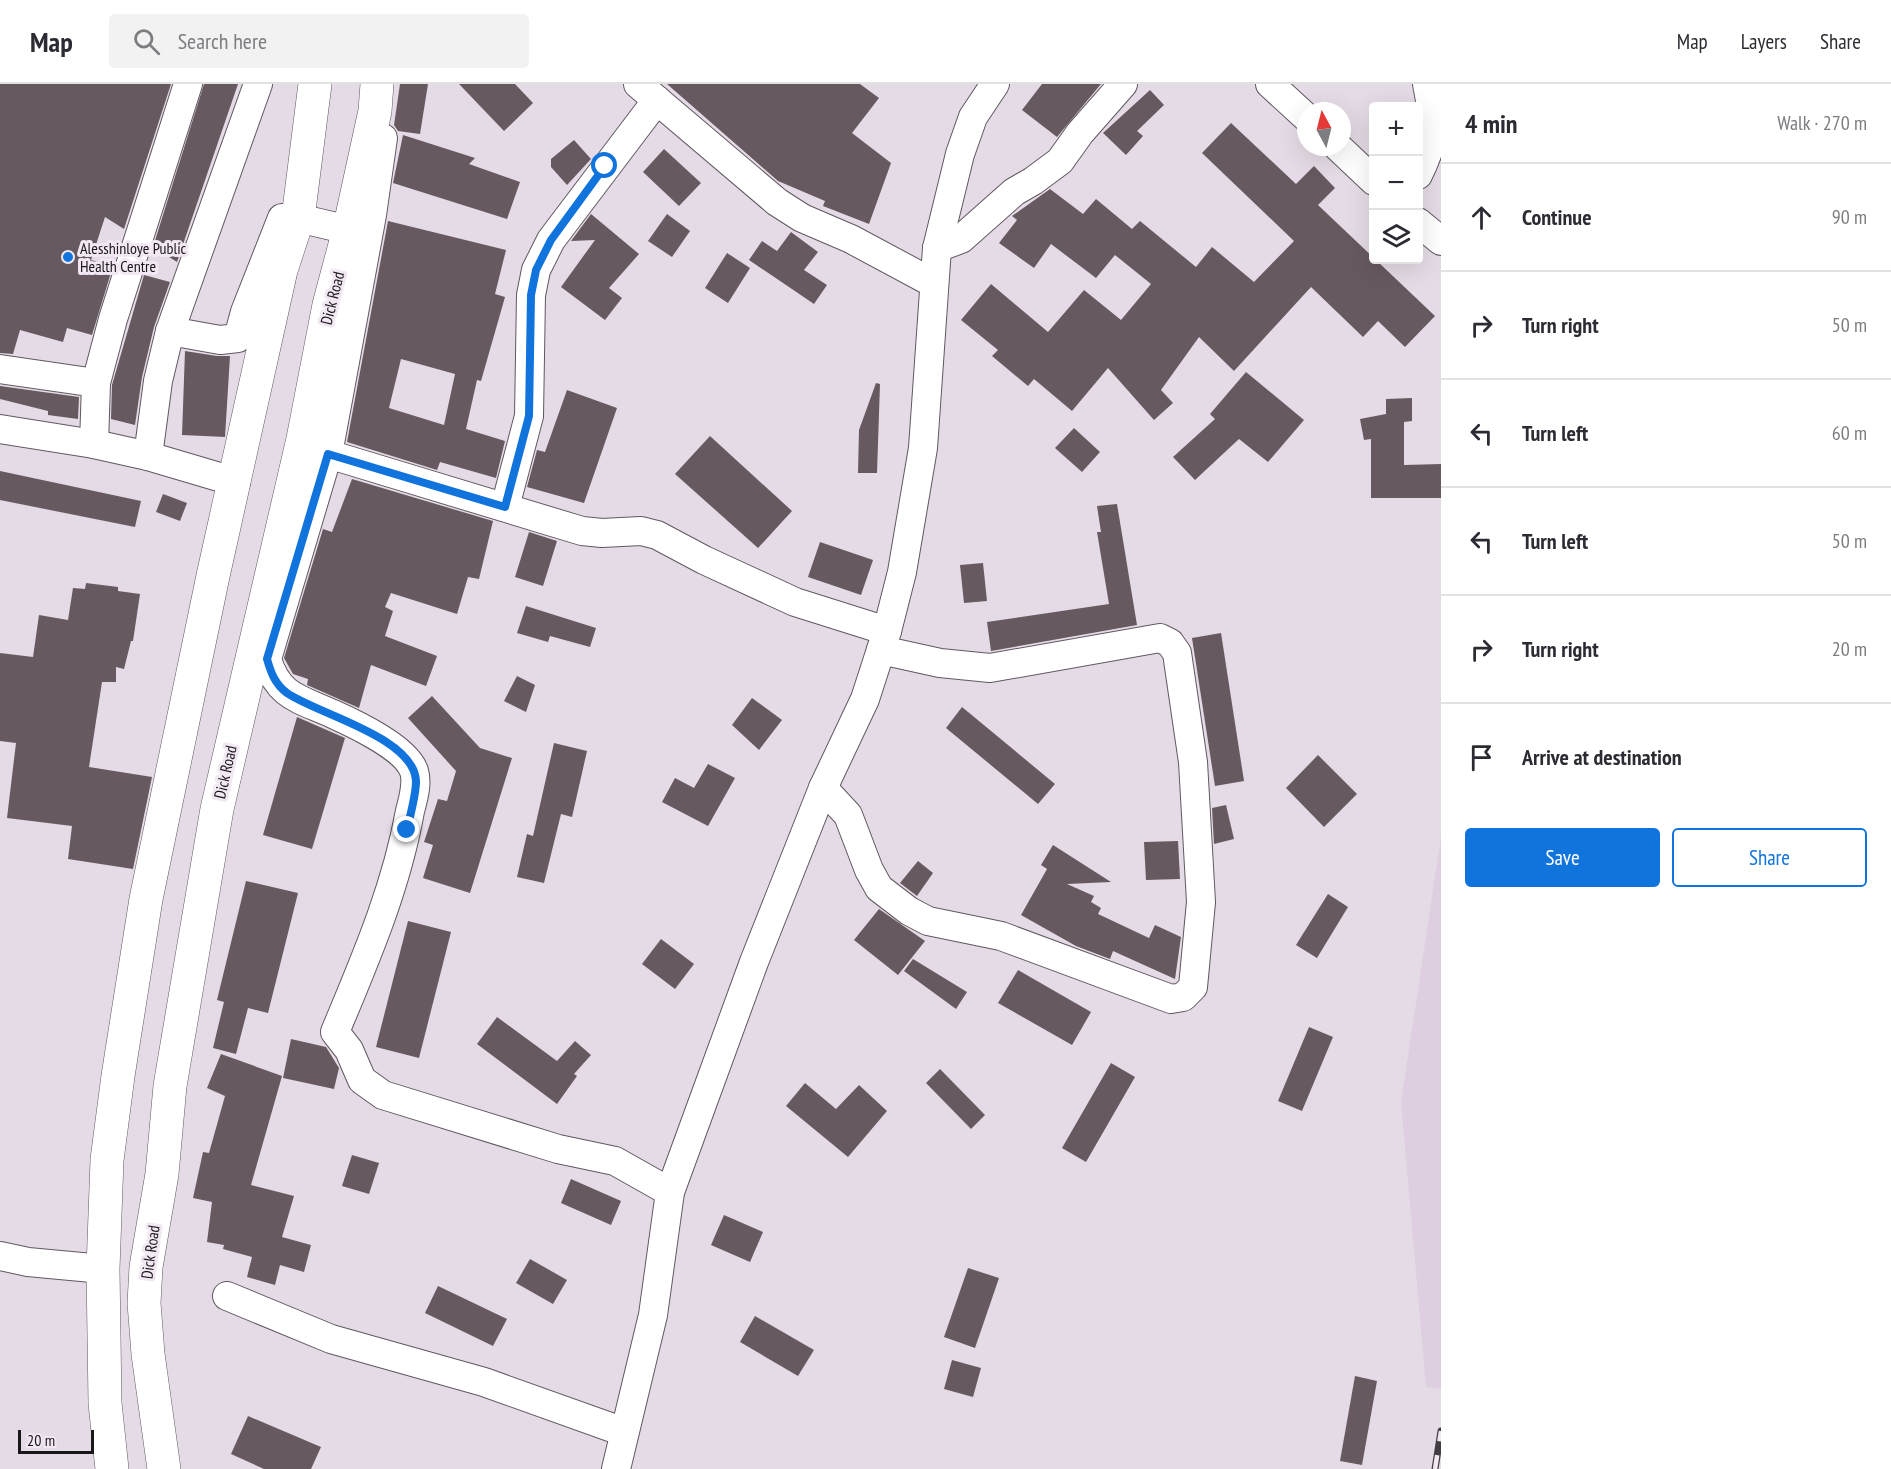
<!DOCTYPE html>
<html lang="en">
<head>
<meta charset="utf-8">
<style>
	:root { --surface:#fff; --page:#f2f2f3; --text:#2b2b33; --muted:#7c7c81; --line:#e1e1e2; --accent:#1173dc }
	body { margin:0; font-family:"PT Sans Narrow",sans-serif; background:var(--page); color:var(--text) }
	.controls { position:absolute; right:18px; top:18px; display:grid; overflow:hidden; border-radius:6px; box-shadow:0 6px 24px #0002 }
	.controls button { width:54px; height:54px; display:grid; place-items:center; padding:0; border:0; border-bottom:2px solid var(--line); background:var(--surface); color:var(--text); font:30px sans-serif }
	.compass { position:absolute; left:1297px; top:18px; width:54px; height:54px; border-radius:50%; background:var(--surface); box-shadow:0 6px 24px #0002; rotate:353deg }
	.scale { position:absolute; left:18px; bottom:15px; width:76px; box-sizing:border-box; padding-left:6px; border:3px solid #1a171a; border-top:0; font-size:16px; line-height:21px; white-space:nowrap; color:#1a171a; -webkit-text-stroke:4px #f2e8f3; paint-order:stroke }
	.stop { position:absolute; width:18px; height:18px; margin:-14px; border:4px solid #1173dc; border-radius:50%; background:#fff }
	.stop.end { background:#1173dc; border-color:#fff; box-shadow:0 2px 6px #0008 }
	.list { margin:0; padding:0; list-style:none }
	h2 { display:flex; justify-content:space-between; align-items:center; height:78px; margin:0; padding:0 24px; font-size:26px }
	h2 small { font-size:20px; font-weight:400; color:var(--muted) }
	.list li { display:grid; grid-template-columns:39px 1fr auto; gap:18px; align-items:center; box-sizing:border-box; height:108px; padding:0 24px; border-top:2px solid var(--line) }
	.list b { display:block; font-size:22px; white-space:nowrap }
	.list em { font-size:20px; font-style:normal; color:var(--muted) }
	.actions { display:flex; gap:12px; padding:18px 24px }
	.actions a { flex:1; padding:14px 0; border:2px solid var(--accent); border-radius:6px; text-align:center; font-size:21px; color:var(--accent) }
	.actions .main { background:var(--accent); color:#fff }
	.icon { flex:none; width:33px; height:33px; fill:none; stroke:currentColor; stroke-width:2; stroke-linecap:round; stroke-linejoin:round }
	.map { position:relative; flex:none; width:1441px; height:1385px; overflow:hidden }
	header { display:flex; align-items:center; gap:36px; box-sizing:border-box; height:84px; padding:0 30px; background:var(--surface); border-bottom:2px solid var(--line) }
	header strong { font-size:28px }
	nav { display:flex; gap:33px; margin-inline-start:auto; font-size:21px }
	.search { width:420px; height:54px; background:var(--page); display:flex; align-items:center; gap:15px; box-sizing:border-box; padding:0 21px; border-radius:6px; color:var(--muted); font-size:22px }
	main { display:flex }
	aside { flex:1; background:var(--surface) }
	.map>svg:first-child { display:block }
	.built { fill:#decfe0 }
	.building { fill:#665a60; fill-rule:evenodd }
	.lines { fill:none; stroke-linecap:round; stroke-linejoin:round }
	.minor-casing { stroke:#605861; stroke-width:30 }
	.major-casing { stroke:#605861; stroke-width:34 }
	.minor { stroke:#fff; stroke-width:28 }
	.major { stroke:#fff; stroke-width:33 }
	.rail-casing { stroke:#423d42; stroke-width:7 }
	.rail { stroke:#f2e8f3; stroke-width:4.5; stroke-dasharray:14; stroke-linecap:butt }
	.route { stroke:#1173dc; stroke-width:8 }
	.poi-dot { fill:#1173dc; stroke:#f2e8f3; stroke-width:2 }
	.labels { text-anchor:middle; stroke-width:6; stroke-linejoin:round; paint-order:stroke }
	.poi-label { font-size:16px; fill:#1a171a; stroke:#f2e8f3; text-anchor:start }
	.street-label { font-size:16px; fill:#1a171a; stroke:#f2e8f3 }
</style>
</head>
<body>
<header>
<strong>Map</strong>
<div class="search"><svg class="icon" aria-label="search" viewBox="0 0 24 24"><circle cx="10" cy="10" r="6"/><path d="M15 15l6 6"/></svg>Search here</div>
<nav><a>Map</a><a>Layers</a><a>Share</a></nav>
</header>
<main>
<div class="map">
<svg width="1441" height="1385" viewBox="0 0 1441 1385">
	<rect width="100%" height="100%" fill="#e5dbe6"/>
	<path class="built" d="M1441 753V1305L1426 1303 1401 1018Z"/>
	<g class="building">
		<path d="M0 0H171L124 145 105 133 91 176 113 182 92 251 67 244 63 258 20 246 13 270 0 269Z"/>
		<path d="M204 0H238L177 178 153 163Z"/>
		<path d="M400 0H428L420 50 398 47 394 41Z"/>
		<path d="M459 0H515L533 19 504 47Z"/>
		<path d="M667 0H860L879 14 852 49 891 79 869 140 823 122 825 117 778 97Z"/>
		<path d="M1042 0H1101L1057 53 1022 26Z"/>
		<path d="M1150 6 1164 21 1137 47 1143 52 1126 71 1103 49Z"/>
		<path d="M1231 39 1296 100 1314 82 1335 104 1318 121 1435 232 1405 263 1378 237 1363 253 1311 203 1234 287 1199 253 1161 306 1173 319 1154 336 1108 284 1072 327 1034 295 1028 302 992 272 998 266 961 236 991 200 1048 248 1084 206 1121 236 1151 200 1115 171 1096 194 1051 160 1034 184 999 159 1017 136 1012 132 1050 105 1083 130 1096 115 1132 145 1140 137 1196 183 1212 163 1254 198 1294 157 1202 69Z"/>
		<path d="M403 51 475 74 469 80 520 98 507 135 393 99Z"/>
		<path d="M574 56 591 75 567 101 551 83V75Z"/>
		<path d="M664 65 701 99 679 122 643 88Z"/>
		<path d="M591 130 639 170 609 204 622 214 605 236 561 203 595 156 571 157Z"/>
		<path d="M667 130 690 147 672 173 648 157Z"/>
		<path d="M388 137 506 166 495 210 505 213 481 297 477 296 466 345 505 357 496 394 440 378 437 386 347 358ZM401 275 455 290 444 341 389 324Z"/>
		<path d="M791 148 818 168 804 186 827 201 814 220 749 176 762 157 777 167Z"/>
		<path d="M727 169 750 184 728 219 705 204Z"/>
		<path d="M144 191 170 198 154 243 142 293 135 341 111 335 112 301Z"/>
		<path d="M185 267 217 272H230L225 353 182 351Z"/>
		<path d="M1246 288 1304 336 1268 378 1239 355 1195 396 1173 373 1215 335 1210 330Z"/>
		<path d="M876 299 880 300 877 389H858L859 346Z"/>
		<path d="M0 302 79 313 78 335 48 331V327L0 315Z"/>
		<path d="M567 306 617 324 584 419 527 403 537 366 545 368Z"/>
		<path d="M1412 314V337L1404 338V381L1441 380V414H1371V355L1364 356 1360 335 1386 330V315Z"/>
		<path d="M1074 344 1100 368 1082 388 1055 364Z"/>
		<path d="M710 352 792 427 758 464 675 390Z"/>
		<path d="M0 387 141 417 135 443 0 416Z"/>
		<path d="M352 395 493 437 479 495 468 493 457 530 391 509 385 523 393 527 385 552 437 572 426 602 371 581 359 624 307 601 308 595 293 590 284 574 323 445 332 448Z"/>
		<path d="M163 410 187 419 180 437 156 428Z"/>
		<path d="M1117 420 1137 541 991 567 987 538 1109 520 1097 448H1101L1097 422Z"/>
		<path d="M529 448 557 457 543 502 515 493Z"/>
		<path d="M820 458 873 476 861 511 808 493Z"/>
		<path d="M983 479 987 517 964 519 960 481Z"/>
		<path d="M86 499 118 503V507L140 510 133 557H131L124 585 116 583V598H102L89 683 152 693 133 785 68 775 72 742 7 734 16 659 0 657V569L33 573 39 531 68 536 73 504 85 505Z"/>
		<path d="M526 522 596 544 590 563 550 552 548 558 517 549Z"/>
		<path d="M1221 549 1244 697 1215 702 1192 554Z"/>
		<path d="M517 592 535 601 526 628 504 617Z"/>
		<path d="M432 612 480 664 512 674 470 809 423 794 433 761 424 758 438 715 447 717 456 687 408 634Z"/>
		<path d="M752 614 782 636 759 666 732 641Z"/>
		<path d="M962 623 1055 700 1038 720 946 644Z"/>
		<path d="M297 633 345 654 312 765 263 751Z"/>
		<path d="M554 659 587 667 572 733 561 730 544 799 517 793 527 750 533 752Z"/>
		<path d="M1318 671 1357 710 1324 743 1286 704Z"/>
		<path d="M708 680 735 694 708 742 662 718 675 694 694 704Z"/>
		<path d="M1226 721 1234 755 1214 760 1212 724Z"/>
		<path d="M1178 757 1180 795 1146 796 1144 758Z"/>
		<path d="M1053 761 1111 798 1067 800 1094 812 1091 818 1101 824 1098 830 1149 854 1155 841 1181 853 1175 895 1113 867 1110 875 1076 862 1021 831 1047 785 1041 781Z"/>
		<path d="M918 777 933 789 917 812 900 799Z"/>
		<path d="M246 797 298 809 268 929 248 924 236 970 213 964 224 918 217 916Z"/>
		<path d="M1328 810 1348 823 1317 874 1296 861Z"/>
		<path d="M879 825 925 857 898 891 854 856Z"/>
		<path d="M408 837 451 848 419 974 376 963Z"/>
		<path d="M661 855 694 880 675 905 642 880Z"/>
		<path d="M913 875 967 908 956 925 904 887Z"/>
		<path d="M1018 886 1091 928 1072 961 998 919Z"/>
		<path d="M497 933 557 977 575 957 591 971 574 990 577 992 557 1020 477 960Z"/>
		<path d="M1309 943 1333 953 1302 1027 1278 1017Z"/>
		<path d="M291 955 326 963 339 984 334 1005 283 994Z"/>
		<path d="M221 970 282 992 251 1101 294 1112 282 1153 311 1161 304 1188 280 1181 275 1201 247 1193 252 1173 223 1165 224 1161 207 1158 212 1118 193 1114 203 1068 209 1069 225 1012 207 1004Z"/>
		<path d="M1111 979 1135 993 1086 1078 1062 1064Z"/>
		<path d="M940 985 985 1031 971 1045 926 999Z"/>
		<path d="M805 999 836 1025 859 1001 887 1027 848 1073 786 1022Z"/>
		<path d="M352 1071 379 1079 369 1110 342 1102Z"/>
		<path d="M571 1095 621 1117 611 1141 561 1119Z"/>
		<path d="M724 1131 763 1148 750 1178 711 1161Z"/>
		<path d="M530 1175 567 1196 553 1220 516 1199Z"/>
		<path d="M968 1184 999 1194 975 1264 944 1253Z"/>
		<path d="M438 1202 507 1235 493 1262 425 1229Z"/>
		<path d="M755 1232 814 1266 798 1292 740 1258Z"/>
		<path d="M952 1276 981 1284 973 1313 944 1305Z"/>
		<path d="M1355 1292 1377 1297 1362 1381 1340 1377Z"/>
		<path d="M248 1332 321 1363 311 1385H264L231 1370Z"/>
	</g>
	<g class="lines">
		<defs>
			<g id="minor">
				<path d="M638 0 777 118 802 134 851 155 933 199"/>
				<path d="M1270 0 1306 33"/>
				<path d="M383 54 372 131 328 370 267 575C278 613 300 615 333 630 355 640 406 664 414 687 418 700 413 715 410 727 396 805 365 876 335 948L349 966 362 996 383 1011 558 1065 615 1077 670 1108"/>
				<path d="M1338 63 1374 97"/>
				<path d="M1418 91C1437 53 1435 41 1427 0"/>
				<path d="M1418 138 1441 157"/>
				<path d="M937 164 961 155 1014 108 1033 97 1060 77 1080 49 1123 0"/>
				<path d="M170 247 220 256 238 254 245 228 282 134H298L349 146"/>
				<path d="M0 285 96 299"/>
				<path d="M0 345 94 360 148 372 236 398"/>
				<path d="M94 360 96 299 113 235 188 0"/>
				<path d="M328 370 582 447 602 449 641 447 657 451 704 476 795 518 887 547"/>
				<path d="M148 372 158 297 170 247 258 0"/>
				<path d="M505 423 529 332 531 211 536 186 551 156 657 16"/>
				<path d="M823 704 848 731 869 786 879 804 909 827 928 837 1001 852 1171 915 1183 913 1193 903 1201 818 1193 678 1177 569 1170 559 1160 554 990 584 940 579 881 566"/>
				<path d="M0 1172 28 1178 103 1185"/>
				<path d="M227 1212 331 1255 484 1298 624 1348"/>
				<path d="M616 1385 653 1231 670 1108 754 878 823 704 865 615 887 547 902 488 923 364 937 164 960 70 973 33 995 0"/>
			</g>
			<g id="major">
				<path d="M112 1385 105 1319 103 1185 107 1076 118 992 146 815 213 492 281 186 298 134 315 0"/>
				<path d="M164 1385 148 1270 144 1219 146 1183 162 1090 170 1002 217 725 303 355 329 221 349 146 375 27 377 0"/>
			</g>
		</defs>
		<use href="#minor" class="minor-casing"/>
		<use href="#major" class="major-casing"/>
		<use href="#minor" class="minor"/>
		<use href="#major" class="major"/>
		<defs>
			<path id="rail" d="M1435 1385 1441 1347"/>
		</defs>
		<use href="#rail" class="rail-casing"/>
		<use href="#rail" class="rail"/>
	</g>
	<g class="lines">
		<path class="route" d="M407 746C410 731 416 712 416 697 414 653 317 630 287 609 275 600 271 589 267 575L328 370 505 423 529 332 531 211 536 186 551 156 605 82"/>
	</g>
	<circle class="poi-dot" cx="68" cy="173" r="6"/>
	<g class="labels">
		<g class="poi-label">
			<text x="80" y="170">Alesshinloye Public<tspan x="80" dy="18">Health Centre</tspan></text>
		</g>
		<g class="street-label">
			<text transform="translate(332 214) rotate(-76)" y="6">Dick Road</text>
			<text transform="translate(225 688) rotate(-77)" y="6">Dick Road</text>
			<text transform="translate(150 1168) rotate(-82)" y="6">Dick Road</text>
		</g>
	</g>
</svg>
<div class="controls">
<button>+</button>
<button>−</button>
<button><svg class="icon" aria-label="layers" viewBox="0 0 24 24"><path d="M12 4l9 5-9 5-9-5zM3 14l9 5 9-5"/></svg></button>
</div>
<svg class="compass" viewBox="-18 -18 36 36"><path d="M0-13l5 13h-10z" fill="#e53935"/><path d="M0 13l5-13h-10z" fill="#7c7c81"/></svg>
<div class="scale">20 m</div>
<div class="stop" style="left:605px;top:82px"></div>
<div class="stop end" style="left:407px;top:746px"></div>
</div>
<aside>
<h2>4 min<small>Walk · 270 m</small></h2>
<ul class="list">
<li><svg class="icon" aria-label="ahead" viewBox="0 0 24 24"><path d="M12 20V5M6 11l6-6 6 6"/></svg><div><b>Continue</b></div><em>90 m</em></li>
<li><svg class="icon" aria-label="right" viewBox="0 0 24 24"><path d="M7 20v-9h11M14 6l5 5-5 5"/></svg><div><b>Turn right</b></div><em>50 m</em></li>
<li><svg class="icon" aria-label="left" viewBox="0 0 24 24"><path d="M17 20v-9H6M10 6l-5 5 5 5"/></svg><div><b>Turn left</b></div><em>60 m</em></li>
<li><svg class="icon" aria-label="left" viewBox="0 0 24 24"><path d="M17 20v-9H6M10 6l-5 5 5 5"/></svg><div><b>Turn left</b></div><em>50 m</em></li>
<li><svg class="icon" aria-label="right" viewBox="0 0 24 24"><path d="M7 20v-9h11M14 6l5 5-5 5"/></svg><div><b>Turn right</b></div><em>20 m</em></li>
<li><svg class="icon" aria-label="arrive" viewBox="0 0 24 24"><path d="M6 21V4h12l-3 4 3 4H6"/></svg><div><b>Arrive at destination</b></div></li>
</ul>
<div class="actions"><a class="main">Save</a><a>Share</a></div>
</aside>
</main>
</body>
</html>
